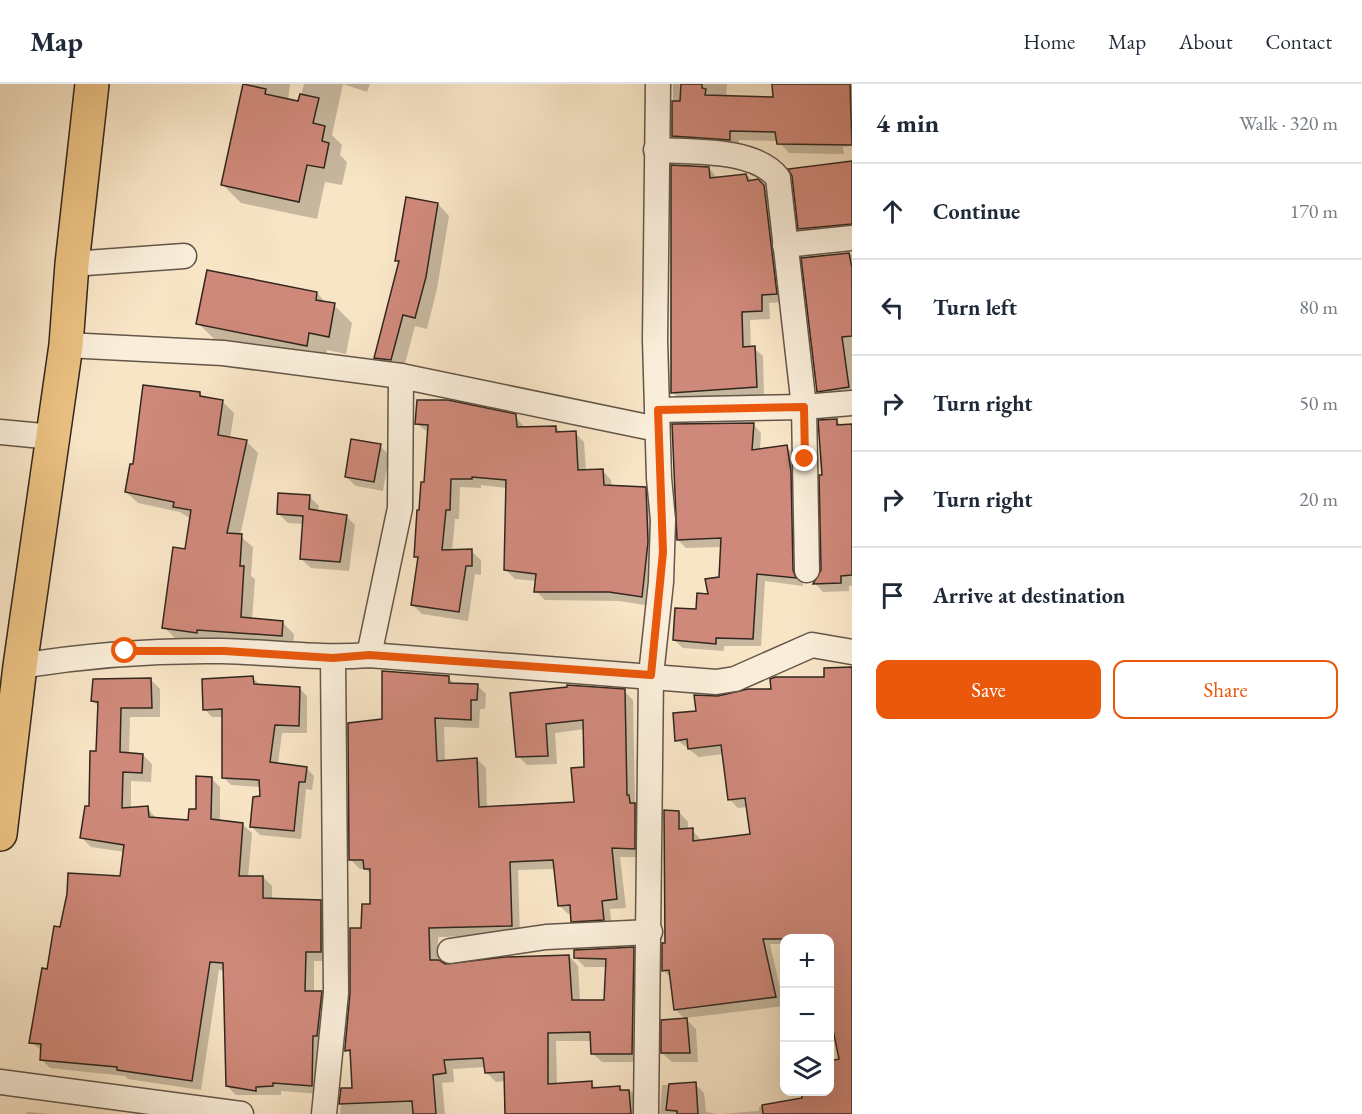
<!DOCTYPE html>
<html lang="en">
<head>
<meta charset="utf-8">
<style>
	:root { --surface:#fff; --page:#f6f6f7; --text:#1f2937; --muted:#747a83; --line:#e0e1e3; --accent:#ea580c }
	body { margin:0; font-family:"EB Garamond",serif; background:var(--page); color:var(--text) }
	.controls { position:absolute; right:18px; bottom:18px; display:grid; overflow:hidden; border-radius:12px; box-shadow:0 6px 24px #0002 }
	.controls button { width:54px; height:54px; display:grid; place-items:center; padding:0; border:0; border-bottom:2px solid var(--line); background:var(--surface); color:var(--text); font:30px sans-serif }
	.stop { position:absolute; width:18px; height:18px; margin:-14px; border:4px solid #ea580c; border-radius:50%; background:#fff }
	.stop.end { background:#ea580c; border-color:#fff; box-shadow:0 2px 6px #0008 }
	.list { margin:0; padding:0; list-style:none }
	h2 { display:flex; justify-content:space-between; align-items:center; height:78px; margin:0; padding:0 24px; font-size:26px }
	h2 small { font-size:20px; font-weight:400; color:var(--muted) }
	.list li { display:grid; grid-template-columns:39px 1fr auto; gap:18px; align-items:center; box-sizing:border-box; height:96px; padding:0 24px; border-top:2px solid var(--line) }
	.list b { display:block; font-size:22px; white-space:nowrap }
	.list em { font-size:20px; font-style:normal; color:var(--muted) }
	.actions { display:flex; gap:12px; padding:18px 24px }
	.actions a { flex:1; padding:14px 0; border:2px solid var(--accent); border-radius:12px; text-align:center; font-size:21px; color:var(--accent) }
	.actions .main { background:var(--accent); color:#fff }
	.icon { flex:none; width:33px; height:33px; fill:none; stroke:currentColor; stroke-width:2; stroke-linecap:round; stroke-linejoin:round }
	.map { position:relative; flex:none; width:852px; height:1030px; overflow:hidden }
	header { display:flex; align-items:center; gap:36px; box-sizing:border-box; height:84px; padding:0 30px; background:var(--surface); border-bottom:2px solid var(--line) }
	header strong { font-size:28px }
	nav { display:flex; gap:33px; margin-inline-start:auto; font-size:21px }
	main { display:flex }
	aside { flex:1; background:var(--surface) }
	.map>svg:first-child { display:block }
	.shadow { fill:#0003 }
	.building { fill:#cf897a; stroke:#32271e; stroke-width:1.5 }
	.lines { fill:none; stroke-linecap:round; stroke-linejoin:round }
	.minor-casing { stroke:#645648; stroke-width:27 }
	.highway-casing { stroke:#32271e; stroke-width:36 }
	.minor { stroke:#faeeda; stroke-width:24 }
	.highway { stroke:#ecc283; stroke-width:33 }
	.route { stroke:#ea580c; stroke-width:8 }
</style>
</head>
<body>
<header>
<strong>Map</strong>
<nav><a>Home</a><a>Map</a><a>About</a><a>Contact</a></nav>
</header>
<main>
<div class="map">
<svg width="852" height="1030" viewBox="0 0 852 1030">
	<rect width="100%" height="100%" fill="#f8e5c6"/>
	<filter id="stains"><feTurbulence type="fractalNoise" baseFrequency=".00333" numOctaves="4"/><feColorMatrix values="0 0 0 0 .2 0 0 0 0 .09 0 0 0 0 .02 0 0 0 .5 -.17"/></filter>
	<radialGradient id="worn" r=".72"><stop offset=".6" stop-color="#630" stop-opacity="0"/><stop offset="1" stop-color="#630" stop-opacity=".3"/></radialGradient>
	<g class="shadow">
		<path d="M244 0H290L288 16 299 19 304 0H343L332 51 342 61 340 71 347 78 342 101 325 98 317 135 241 119 223 101Z"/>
		<path d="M343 0H370L367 8Z"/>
		<path d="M673 0H727L726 13 775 14 774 0H852V62L843 63 844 70 789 69 778 57 739 56V66L683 62 673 52Z"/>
		<path d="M709 84 717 94 746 91 772 111 784 218 769 219 770 235 750 236 751 264H754L763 272 764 311 681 316 672 308Z"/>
		<path d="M852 116V149L808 153 800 145Z"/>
		<path d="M438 120 449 132 437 205 427 245 415 242 403 287 387 285 375 274 400 179 397 176Z"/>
		<path d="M852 170V312L827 316 819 307 803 175Z"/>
		<path d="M317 209 327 220 334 221 352 239 346 270 327 266 324 279 216 257 198 239Z"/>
		<path d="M200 310 204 314 222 317 234 329 230 355 246 357 258 369 240 452 253 463 251 492 255 495 252 536 282 538 294 550 293 563 208 560 176 555 164 543 186 467 191 435 180 428 138 419 126 408 134 382Z"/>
		<path d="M515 332 525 344 555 343 562 349H575L584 358 586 387 602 386 611 396 612 403 645 405 654 414 651 522 619 517 545 516 536 507 537 497 515 495 505 485 507 404 481 401V404L460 403 459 435H455L452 467H471L481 476V491L475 490 468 537 422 530 413 521 420 476 415 472 426 400 429 349 416 339Z"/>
		<path d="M836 336 842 342 852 341V502H849V507L823 508 815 499 823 486 824 392Z"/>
		<path d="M753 340 761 349 760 366 786 363 795 371 803 502 765 497 761 562H724V567L683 564 674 556 720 494 722 463 686 464 678 456Z"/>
		<path d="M380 362 389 371 383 407 356 402 346 393Z"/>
		<path d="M309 412 319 422 318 428 346 432 355 441 349 487 311 484 301 475 304 440 288 439 279 430Z"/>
		<path d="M852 585V1030H721L759 1027V1023L804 1015 802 1008H830V978L840 976 830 924V854H784V860H770L784 922 685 934 696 945 698 978H672L662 969 686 936 675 925 671 894 663 886 679 728 688 738V746H692L702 757 752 752 748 723 738 724 729 715 723 670 699 673 677 656 697 628 718 614 772 606 826 595Z"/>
		<path d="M253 594 261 602 299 604 307 612V649H282L278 680 306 684 314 692 312 706 306 705 301 755 260 751 252 743 261 713V703L231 701 223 693 224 633H212L204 625Z"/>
		<path d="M449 594 455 600 477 601 486 610 485 625H480L479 644 444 643 445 678 477 675 486 684 487 724 576 719 585 685V645L555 649 557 680 527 681 518 672 512 611 624 607 633 616 635 718 638 721 643 773H620L626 824 610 825 612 845 582 846 573 837 572 830H568L559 821 555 785 518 786 520 851 438 853V877L452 883 569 872 578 882 580 917H605L607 883H585L576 874 633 865 642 874 641 978H602L592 969V957H556L557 1001 591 999 597 1005 620 1004 623 1007H631L641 1016V1030H507L506 997 496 998 487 989 486 983 453 985 454 998 442 999 445 1030H340L342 1005 354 1006 352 971 347 966 363 846 371 822V791L366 785H360L351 776 383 636Z"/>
		<path d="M151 596 160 605V633H130L129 670 143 671 152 680 151 698 131 697V725L147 723 157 736 190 738 211 694 220 703V738L242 740 252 749 248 793H263L272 802V816L320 817 329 826 330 877H314V909L321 910 330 919 321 1010 281 1007V1011H236L227 1002 225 887 219 886 201 1006 128 995 125 992 50 984 41 975 42 967 31 958 61 845 121 793 125 768 91 763 82 754 90 724 98 669 99 623 93 617Z"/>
		<path d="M695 1000 704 1009 706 1028 718 1030H660L662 1001Z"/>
		<path d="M27 1028 52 1030H27Z"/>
	</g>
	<g class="building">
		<path d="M243 0 266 5 265 10 298 17 300 10 319 14 313 39 325 42 322 57 329 59 324 84 307 81 299 118 221 101Z"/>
		<path d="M681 0H702V4L706 5 705 11 773 13 772 0H850L852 61 777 60 775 48 730 47V56L672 52V17H680Z"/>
		<path d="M852 77V140L798 145 792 92 788 85Z"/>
		<path d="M671 81 709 83 710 94 746 90 748 97 758 95 764 101 777 210 762 211V227L742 228 743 263 755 262 757 303 671 309Z"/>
		<path d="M406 113 438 119 426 193 415 234 403 231 391 276 374 274 399 177H395Z"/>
		<path d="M849 169 852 184V252L842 253 849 303 817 308 801 174Z"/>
		<path d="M207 186 317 208 316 216 335 219 329 253 309 249 307 262 196 240Z"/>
		<path d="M143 301 200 308V312L223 316 218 351 247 356 227 449 242 450 240 482H244L241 533 283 537 282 552 197 546V549L162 544 173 463 185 465 191 426 173 423 174 418 125 408 130 380H133Z"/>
		<path d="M417 316H448L516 330 517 343 556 342V348L576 347 578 386 603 385 604 401 646 403 648 458 642 513 609 508H534L536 490 504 486 506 396 472 393V395H451L450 426H446L442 466 472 465V482H466L459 528 411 521 418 473H414L417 426H419L421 398H424L428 341 415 340Z"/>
		<path d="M837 335V341L852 340V491L841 492V499L813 500 821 486 819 391H822L818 336Z"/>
		<path d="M754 339 752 366 787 361 791 387 793 486 796 494 757 490 753 555 716 554V560L673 556 675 524 696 525 697 509 708 510 705 495 719 493 721 454 677 456 672 340Z"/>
		<path d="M351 355 381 360 374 398 345 393Z"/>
		<path d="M278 409 310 411 309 425 347 431 340 478 300 475 303 432 277 430Z"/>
		<path d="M852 583V1030H763L762 1021 802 1014 801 1008H830V977L839 975 830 931V855H763L776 913 674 926 669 886 662 887V859H665L664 726 679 727V745L693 744V757L750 750 745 714 728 716 721 661 688 665 687 655 675 657 673 629 696 627 694 611 718 612 748 605H771L770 595 775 593H824V584Z"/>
		<path d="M382 587 449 592V599L478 600 477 616H471V636L435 634 437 677 477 674 479 723 574 718 571 684 584 683 583 636 546 640 548 672 516 673 510 609 567 603V601L625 605 627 711H629L630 719H635V765L612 764 617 815 602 817 604 836 571 838 570 821 558 822 553 776 510 778 512 842 429 844 430 876H439L445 880 505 873 569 871 572 916H604L606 875 574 874V866L634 863 632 970H591L590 948 548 949V1000L592 997V1004L620 1002V1006H629L631 1030H505L504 988 485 989 483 974 444 976 446 989 433 991 436 1030H413L412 1017 339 1020 341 1004H352L350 966 345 967V964L350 909V844H361L362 820H370V785H364L363 776H349L348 639 382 635Z"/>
		<path d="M253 592 254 600 300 603 299 642 275 641 270 678 307 683 305 698H299L294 747 250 743 253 713 260 712 259 696 222 694V625L203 626 202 595Z"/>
		<path d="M151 594 152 624H121L120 668 143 670 142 689 123 688 122 724 148 722 149 733 188 736 189 725H196V692L212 693 211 735 243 739 239 792H263V814L321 816V868H306L305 907H322L317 952H313L312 1002 273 999V1002L256 1003V1007L226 1002 223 879 210 878 192 997 117 986V983L40 976 41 960 29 959 42 884 47 885 54 842 60 843 67 810 68 789 120 792 124 761 80 754 85 722H89L90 667H96L98 618 91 617 93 595Z"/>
		<path d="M687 934 690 969H661V936Z"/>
		<path d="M696 998 698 1030H677V1027L666 1026 669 1000Z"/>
	</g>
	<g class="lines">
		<defs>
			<g id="minor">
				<path d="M656 66C692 68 755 64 778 94L804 323 807 486"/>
				<path d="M785 161 852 154"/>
				<path d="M72 180 184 172"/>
				<path d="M66 261 223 269 401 292 657 345"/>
				<path d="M658 326 804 323 852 319"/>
				<path d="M0 348 53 353"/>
				<path d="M369 571 400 424 401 292"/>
				<path d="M20 582C87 571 153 566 222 567 271 568 319 575 369 571L716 598 735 595 812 561 852 568"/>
				<path d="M450 867 546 853 650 848"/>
				<path d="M0 998 241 1030"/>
				<path d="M324 1030 336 909 333 574"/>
				<path d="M646 1030 651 591 661 498 663 436 659 394 655 256 658 0"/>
			</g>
			<path id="highway" d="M0 750 20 582 66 261 72 180 92 0"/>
		</defs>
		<use href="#minor" class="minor-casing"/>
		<use href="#highway" class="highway-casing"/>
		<use href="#minor" class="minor"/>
		<use href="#highway" class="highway"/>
	</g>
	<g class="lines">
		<path class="route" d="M125 567H224L333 574 369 571 651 591 663 468 658 326 804 323 805 375"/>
	</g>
	<rect width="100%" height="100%" filter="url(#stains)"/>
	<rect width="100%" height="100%" fill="url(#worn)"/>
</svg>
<div class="controls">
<button>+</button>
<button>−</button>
<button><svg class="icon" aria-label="layers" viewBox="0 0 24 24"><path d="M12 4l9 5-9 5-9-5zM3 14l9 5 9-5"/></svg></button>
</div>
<div class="stop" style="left:125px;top:567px"></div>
<div class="stop end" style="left:805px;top:375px"></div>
</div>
<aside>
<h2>4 min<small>Walk · 320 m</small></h2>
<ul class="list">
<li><svg class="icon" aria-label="ahead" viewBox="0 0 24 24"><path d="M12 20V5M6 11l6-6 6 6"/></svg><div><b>Continue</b></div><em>170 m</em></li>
<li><svg class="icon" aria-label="left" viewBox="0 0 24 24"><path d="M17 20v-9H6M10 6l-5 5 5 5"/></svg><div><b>Turn left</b></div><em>80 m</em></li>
<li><svg class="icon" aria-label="right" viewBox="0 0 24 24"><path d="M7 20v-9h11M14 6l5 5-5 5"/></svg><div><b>Turn right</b></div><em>50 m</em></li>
<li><svg class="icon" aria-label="right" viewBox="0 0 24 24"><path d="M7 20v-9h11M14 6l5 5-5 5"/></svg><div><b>Turn right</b></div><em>20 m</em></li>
<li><svg class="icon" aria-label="arrive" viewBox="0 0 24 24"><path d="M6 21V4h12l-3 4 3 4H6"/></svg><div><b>Arrive at destination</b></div></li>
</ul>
<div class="actions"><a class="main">Save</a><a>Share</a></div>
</aside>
</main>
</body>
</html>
